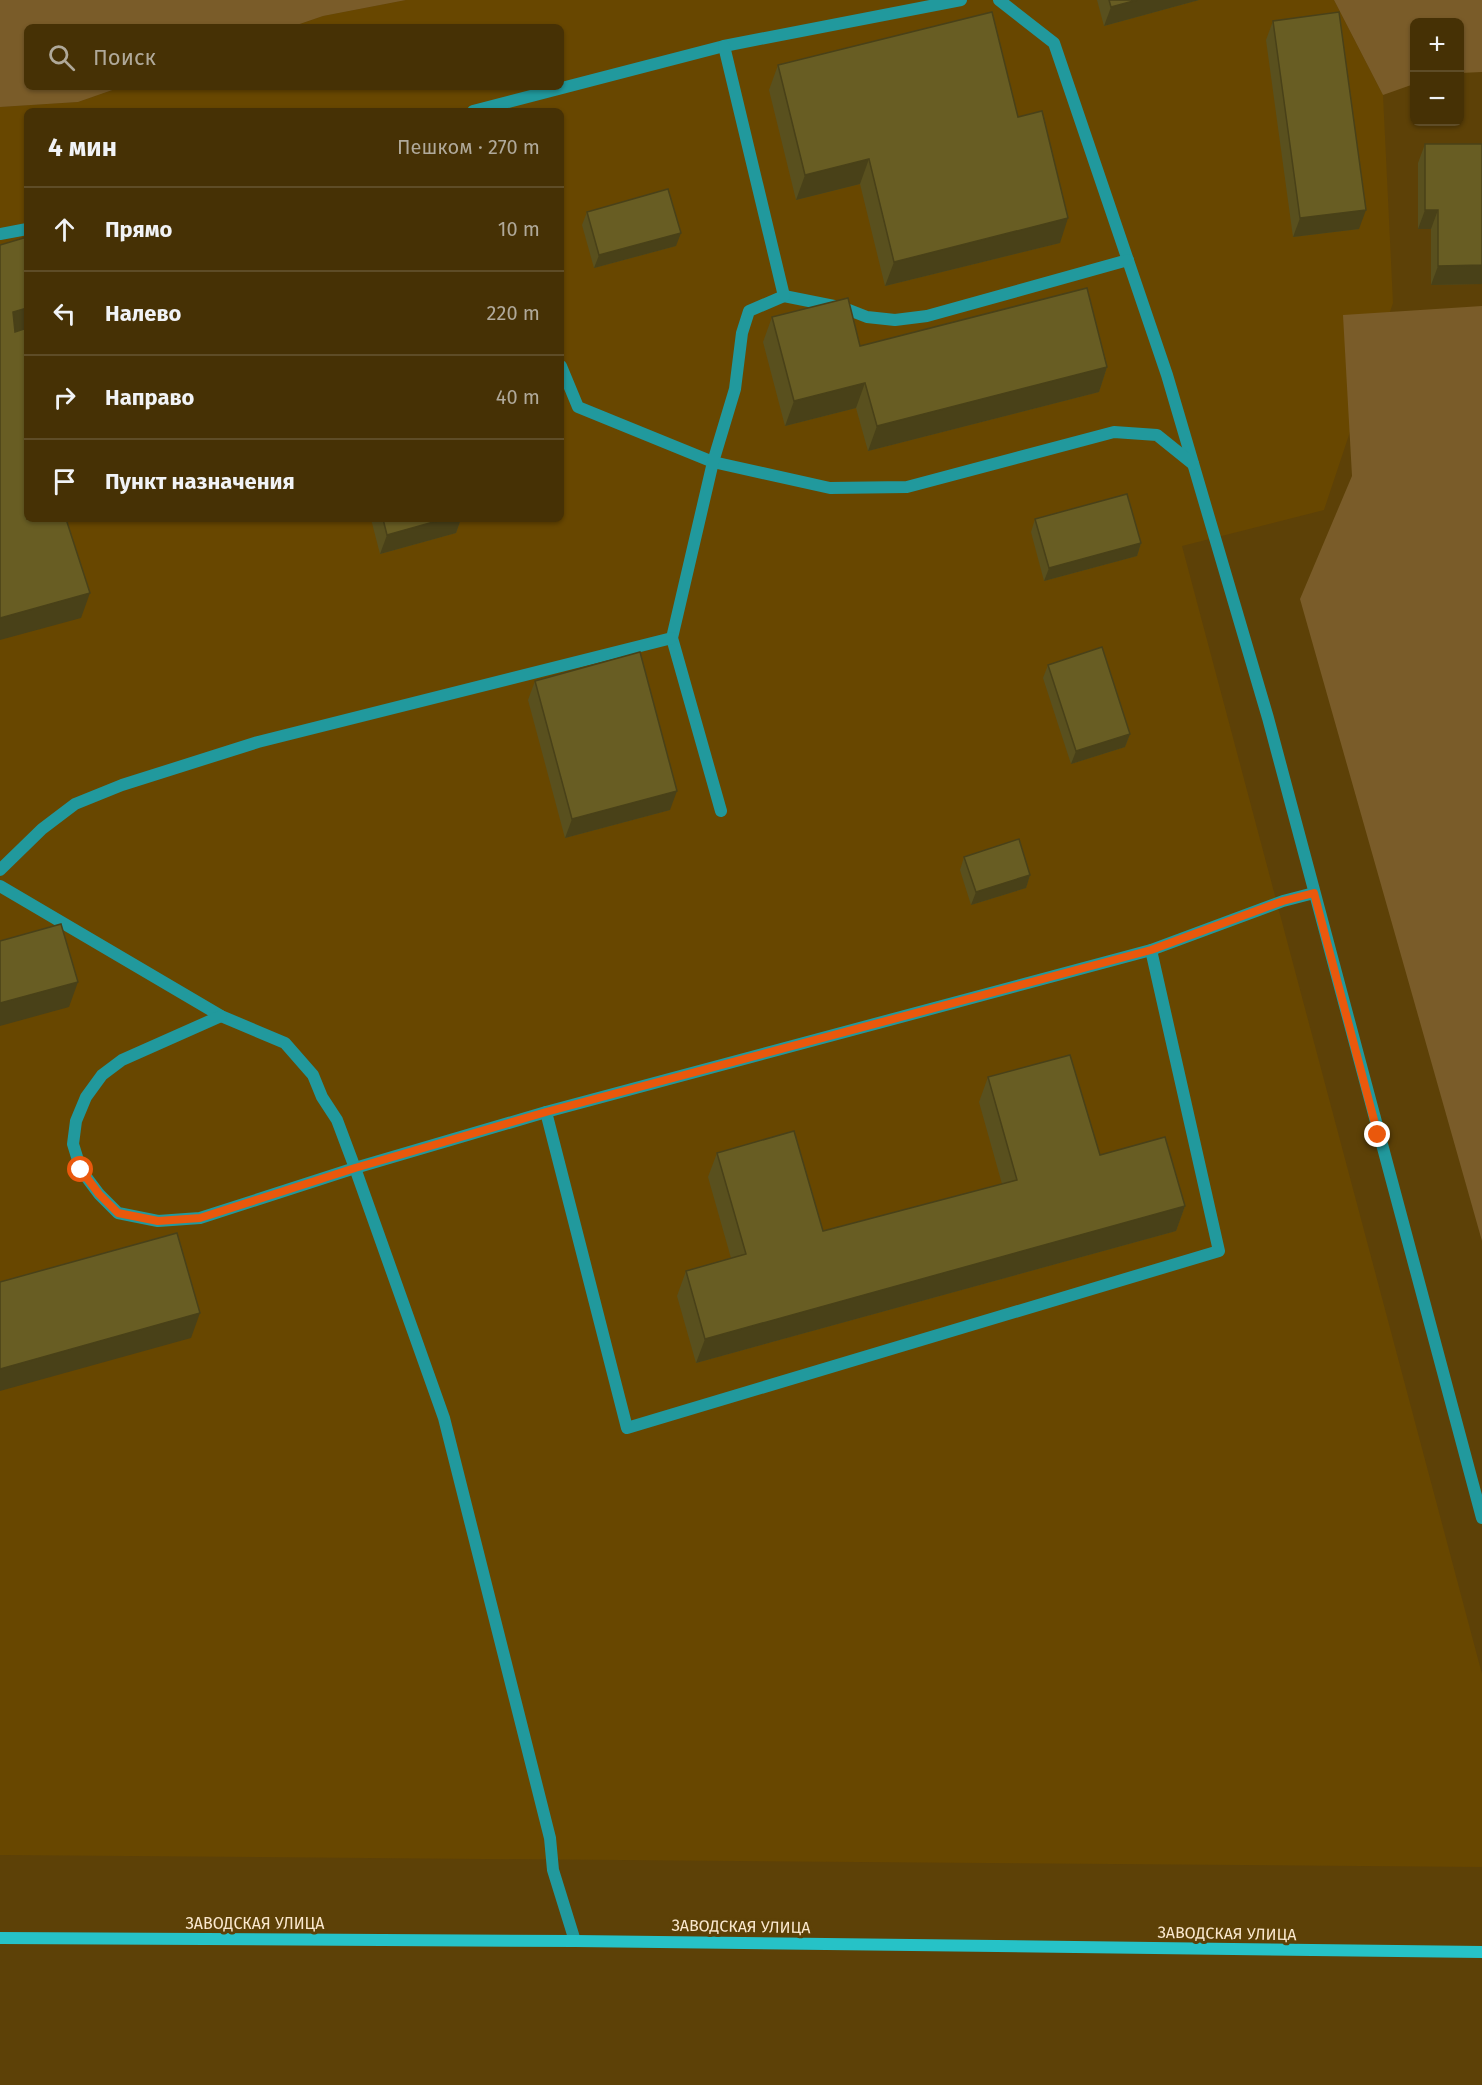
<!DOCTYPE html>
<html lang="ru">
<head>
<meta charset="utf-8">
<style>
	:root { --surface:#463105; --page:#503d13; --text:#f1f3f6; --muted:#b0a99a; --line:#5e4c27 }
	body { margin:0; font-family:"Fira Sans",sans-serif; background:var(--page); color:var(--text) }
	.controls { position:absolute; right:18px; top:18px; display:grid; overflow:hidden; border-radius:9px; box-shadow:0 2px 4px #0004 }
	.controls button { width:54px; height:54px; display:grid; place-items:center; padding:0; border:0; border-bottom:2px solid var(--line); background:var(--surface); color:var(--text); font:30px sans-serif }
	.stop { position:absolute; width:18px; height:18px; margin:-14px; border:4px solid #ea580c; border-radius:50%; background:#fff }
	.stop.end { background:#ea580c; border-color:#fff; box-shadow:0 2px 6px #0008 }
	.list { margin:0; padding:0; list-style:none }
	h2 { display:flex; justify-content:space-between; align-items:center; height:78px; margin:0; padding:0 24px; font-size:26px }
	h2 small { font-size:20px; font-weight:400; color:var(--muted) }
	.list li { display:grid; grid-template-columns:39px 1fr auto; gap:18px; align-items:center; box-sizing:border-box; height:84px; padding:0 24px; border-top:2px solid var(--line) }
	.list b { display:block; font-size:22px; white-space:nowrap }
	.list em { font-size:20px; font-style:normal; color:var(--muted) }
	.icon { flex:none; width:33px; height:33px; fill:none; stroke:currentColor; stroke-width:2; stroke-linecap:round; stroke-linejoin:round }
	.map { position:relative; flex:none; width:1482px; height:2085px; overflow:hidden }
	.search { position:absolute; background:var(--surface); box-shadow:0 2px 4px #0004; left:24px; top:24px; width:540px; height:66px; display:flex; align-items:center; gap:15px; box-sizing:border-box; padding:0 21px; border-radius:9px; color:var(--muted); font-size:22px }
	.panel { position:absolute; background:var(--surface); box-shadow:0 2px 4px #0004; left:24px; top:108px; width:540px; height:414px; border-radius:9px }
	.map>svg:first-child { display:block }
	.built { fill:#684700; fill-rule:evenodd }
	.green { fill:#7a5c29 }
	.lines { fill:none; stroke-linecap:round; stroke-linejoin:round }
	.lane { stroke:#21999d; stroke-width:12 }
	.secondary { stroke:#26c2c7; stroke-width:12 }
	.wall { fill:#59501e }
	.shaded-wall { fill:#494118 }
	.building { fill:#685d23; stroke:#494118; stroke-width:1.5 }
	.route { stroke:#ea580c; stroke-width:8 }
	.labels { text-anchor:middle; stroke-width:6; stroke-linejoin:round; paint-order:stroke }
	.street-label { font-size:16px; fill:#fae8ce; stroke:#5d4107 }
</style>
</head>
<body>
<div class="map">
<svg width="1482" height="2085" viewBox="0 0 1482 2085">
	<rect width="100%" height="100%" fill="#5d4107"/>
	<path class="built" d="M406 0H1334L1383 95 1393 303 1324 510 1182 546 1482 1674V1867L0 1855V107L78 102 121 87H561V27H291L323 16ZM27 111H561V519H27Z"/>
	<g class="green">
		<path d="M0 0H406L323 16 291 27H27V87H121L78 102 0 107Z"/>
		<path d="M1334 0H1482V72L1460 73V22H1414V84L1383 95Z"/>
		<path d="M1482 306V1241L1300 599 1352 476 1343 315Z"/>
	</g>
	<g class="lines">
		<g class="lane">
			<path d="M999 0 1054 43 1167 375 1268 718 1482 1518"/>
			<path d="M473 111 724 46 961 0"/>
			<path d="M0 234 27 229"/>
			<path d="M784 296 844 308 867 317 895 320 927 316 1128 260"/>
			<path d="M561 366 578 407 713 462 830 488 907 487 1114 432 1157 435 1193 464"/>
			<path d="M721 811 672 638 713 462 735 389 742 333 749 311 784 296 724 46"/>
			<path d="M0 870 42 829 75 804 122 785 258 742 672 638"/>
			<path d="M0 886 221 1016 285 1043 313 1075 322 1097 337 1120 355 1168 444 1418 550 1838 553 1870 575 1941"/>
			<path d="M221 1016 122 1060 102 1075 86 1097 76 1121 73 1144 81 1170 99 1194 118 1213 158 1221 200 1218 355 1168 546 1112 1151 950 1283 901 1314 893"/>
			<path d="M546 1112 627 1428 1219 1251 1151 950"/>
		</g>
		<path class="secondary" d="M0 1938 575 1941 1482 1952"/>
	</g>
	<g class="wall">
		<path d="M1097 0H1199L1104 26Z"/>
		<path d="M1273 21 1359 229 1293 237 1266 40Z"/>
		<path d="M778 65 1018 117 1060 243 885 286 860 184 796 200 769 90Z"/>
		<path d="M1425 144H1482V284L1431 285V229H1418V163Z"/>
		<path d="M587 212 676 246 594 268 582 225Z"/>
		<path d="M772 317 860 346 1107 367 1099 392 868 451 856 408 785 426 763 342Z"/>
		<path d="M371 519H461L456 533 380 554Z"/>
		<path d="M1035 519 1141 543 1137 556 1044 581 1031 532Z"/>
		<path d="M1048 665 1130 734 1125 747 1071 764 1043 678Z"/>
		<path d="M535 681 670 810 565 838 528 700Z"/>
		<path d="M964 857 1030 875 1026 888 971 905 960 870Z"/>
		<path d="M988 1077 1100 1155 1185 1206 1176 1231 696 1363 677 1296 686 1271 731 1258 708 1177 717 1153 823 1231 1002 1184 979 1102Z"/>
	</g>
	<g class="shaded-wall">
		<path d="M1137 0H1199L1104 26 1111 7Z"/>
		<path d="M869 159 860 184 796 200 805 175Z"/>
		<path d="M1366 210 1359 229 1293 237 1300 218Z"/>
		<path d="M1425 210H1438L1431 229H1418Z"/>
		<path d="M1068 218 1060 243 885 286 894 262Z"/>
		<path d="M681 233 676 246 594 268 599 255Z"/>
		<path d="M1482 265V284L1431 285 1438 266Z"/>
		<path d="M27 308V330L4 337 13 312Z"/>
		<path d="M1107 367 1099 392 868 451 877 426Z"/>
		<path d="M865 383 856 408 785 426 794 401Z"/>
		<path d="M444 519H461L456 533 380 554 387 535Z"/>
		<path d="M1141 543 1137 556 1044 581 1049 568Z"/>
		<path d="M90 593 81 618 0 640V618Z"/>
		<path d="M1130 734 1125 747 1071 764 1076 751Z"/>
		<path d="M677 791 670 810 565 838 572 819Z"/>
		<path d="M1030 875 1026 888 971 905 976 892Z"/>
		<path d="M78 982 69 1007 0 1026V1003Z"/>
		<path d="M1185 1206 1176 1231 696 1363 705 1339Z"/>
		<path d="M200 1313 191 1338 0 1391V1369Z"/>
	</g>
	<g class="building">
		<path d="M1109 0H1137L1111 7Z"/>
		<path d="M992 12 1018 117 1042 111 1068 218 894 262 869 159 805 175 778 65Z"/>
		<path d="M1339 12 1366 210 1300 218 1273 21Z"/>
		<path d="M1425 144H1482V265L1438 266V210H1425Z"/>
		<path d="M668 189 681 233 599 255 587 212Z"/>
		<path d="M27 237V308L13 312 15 332 27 328V519H66L90 593 0 618V245Z"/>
		<path d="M1087 288 1107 367 877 426 865 383 794 401 772 317 848 298 860 346Z"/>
		<path d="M1127 494 1141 543 1049 568 1035 519Z"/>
		<path d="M383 519H444L387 535Z"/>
		<path d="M1102 647 1130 734 1076 751 1048 665Z"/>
		<path d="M640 652 677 791 572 819 535 681Z"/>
		<path d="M1019 839 1030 875 976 892 964 857Z"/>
		<path d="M61 924 78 982 0 1003V941Z"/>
		<path d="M1070 1055 1100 1155 1165 1137 1185 1206 705 1339 686 1271 746 1254 717 1153 794 1131 823 1231 1017 1180 988 1077Z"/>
		<path d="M177 1233 200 1313 0 1369V1282Z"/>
	</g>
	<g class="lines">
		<path class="route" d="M81 1170 99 1194 118 1213 158 1221 200 1218 355 1168 546 1112 1151 950 1283 901 1314 893 1378 1135"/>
	</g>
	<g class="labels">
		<g class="street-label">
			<text x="255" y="1929">ЗАВОДСКАЯ УЛИЦА</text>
			<text transform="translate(741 1926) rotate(1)" y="6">ЗАВОДСКАЯ УЛИЦА</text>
			<text transform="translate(1227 1933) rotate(1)" y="6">ЗАВОДСКАЯ УЛИЦА</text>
		</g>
	</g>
</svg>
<div class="controls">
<button>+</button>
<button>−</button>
</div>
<div class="stop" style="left:81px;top:1170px"></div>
<div class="stop end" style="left:1378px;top:1135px"></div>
<div class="search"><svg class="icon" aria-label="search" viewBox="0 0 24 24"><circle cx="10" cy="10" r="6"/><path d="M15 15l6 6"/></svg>Поиск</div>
<section class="panel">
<h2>4 мин<small>Пешком · 270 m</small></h2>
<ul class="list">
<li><svg class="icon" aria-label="ahead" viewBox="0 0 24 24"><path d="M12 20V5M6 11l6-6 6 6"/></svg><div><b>Прямо</b></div><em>10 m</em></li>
<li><svg class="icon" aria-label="left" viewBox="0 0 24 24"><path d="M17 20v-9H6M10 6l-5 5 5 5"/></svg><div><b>Налево</b></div><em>220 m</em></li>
<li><svg class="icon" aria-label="right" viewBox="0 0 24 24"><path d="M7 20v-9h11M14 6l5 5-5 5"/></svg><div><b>Направо</b></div><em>40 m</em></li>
<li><svg class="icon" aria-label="arrive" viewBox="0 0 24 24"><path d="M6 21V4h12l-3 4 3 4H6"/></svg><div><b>Пункт назначения</b></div></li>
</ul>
</section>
</div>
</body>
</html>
